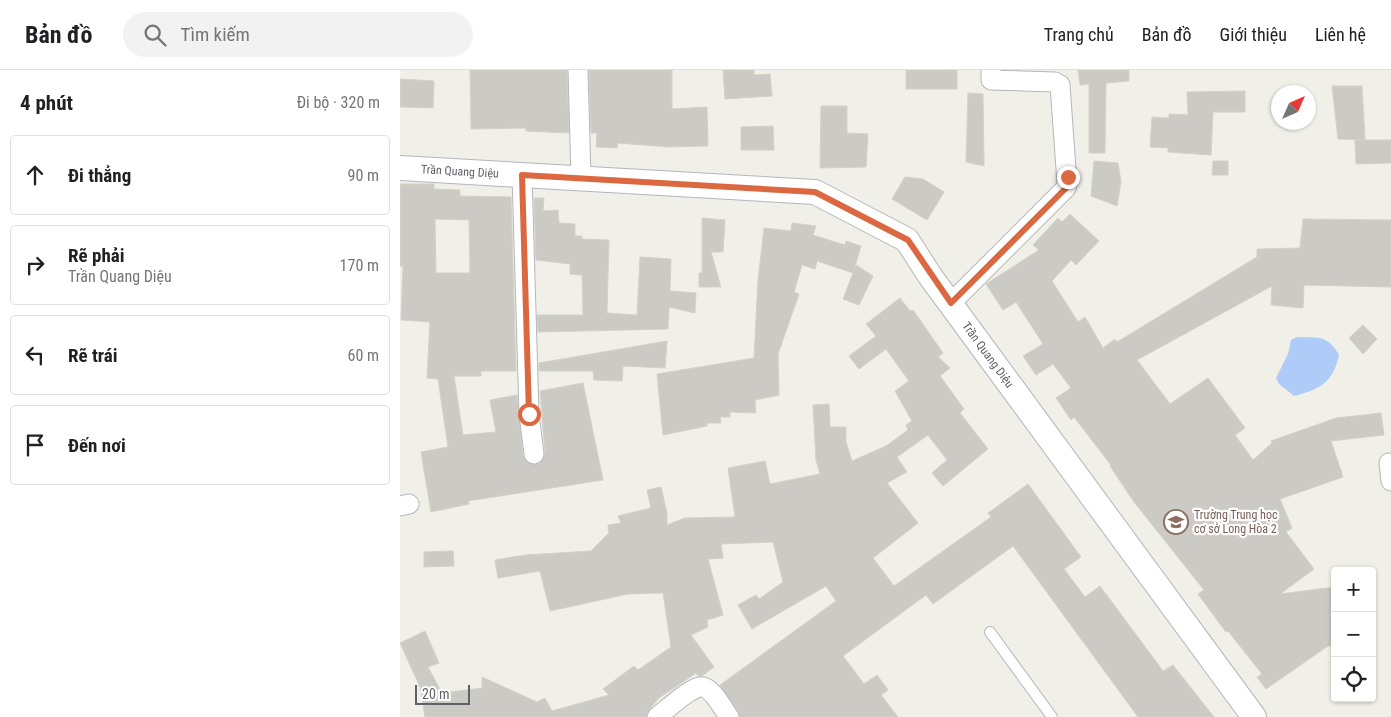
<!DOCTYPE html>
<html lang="vi">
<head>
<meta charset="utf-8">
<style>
	:root { --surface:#fff; --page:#f2f2f2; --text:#202124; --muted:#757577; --line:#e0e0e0 }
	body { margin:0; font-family:"Roboto Condensed",sans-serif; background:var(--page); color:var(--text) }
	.controls { position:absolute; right:15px; bottom:15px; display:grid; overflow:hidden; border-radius:5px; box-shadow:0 1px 4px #0004 }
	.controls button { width:45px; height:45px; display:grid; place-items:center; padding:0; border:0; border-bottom:1px solid var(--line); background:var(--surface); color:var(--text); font:25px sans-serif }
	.compass { position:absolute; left:871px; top:15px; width:45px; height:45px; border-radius:50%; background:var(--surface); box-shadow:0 1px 4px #0004; rotate:45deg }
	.scale { position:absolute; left:15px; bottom:12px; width:55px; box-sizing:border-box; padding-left:5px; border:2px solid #5f6167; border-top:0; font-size:14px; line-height:18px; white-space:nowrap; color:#5f6167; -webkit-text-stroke:4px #fff; paint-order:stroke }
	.stop { position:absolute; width:15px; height:15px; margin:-11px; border:4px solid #dc6841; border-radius:50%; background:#fff }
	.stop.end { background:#dc6841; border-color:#fff; box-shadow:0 1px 5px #0008 }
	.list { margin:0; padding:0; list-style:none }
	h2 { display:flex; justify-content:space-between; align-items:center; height:65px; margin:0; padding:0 20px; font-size:21px }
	h2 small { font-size:16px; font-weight:400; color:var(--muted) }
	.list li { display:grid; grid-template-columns:32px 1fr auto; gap:15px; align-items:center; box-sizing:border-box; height:80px; margin:0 10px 10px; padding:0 10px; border:1px solid var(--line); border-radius:5px }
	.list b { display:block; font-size:19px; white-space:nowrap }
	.list p { margin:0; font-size:16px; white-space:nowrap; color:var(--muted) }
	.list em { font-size:16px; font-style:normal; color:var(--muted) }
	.icon { flex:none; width:28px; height:28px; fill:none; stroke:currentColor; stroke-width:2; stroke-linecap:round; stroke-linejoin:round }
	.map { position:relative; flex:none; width:991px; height:647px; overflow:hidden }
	header { display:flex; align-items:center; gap:30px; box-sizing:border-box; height:70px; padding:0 25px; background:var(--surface); border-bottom:1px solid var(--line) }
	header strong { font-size:24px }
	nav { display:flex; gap:28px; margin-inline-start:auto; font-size:18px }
	.search { width:350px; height:45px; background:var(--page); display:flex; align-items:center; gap:12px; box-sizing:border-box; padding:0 18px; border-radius:28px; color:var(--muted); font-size:19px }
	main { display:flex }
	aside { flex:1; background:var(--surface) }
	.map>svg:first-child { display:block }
	.water { fill:#afccf9 }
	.building { fill:#cccac4; stroke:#d4d2c6; fill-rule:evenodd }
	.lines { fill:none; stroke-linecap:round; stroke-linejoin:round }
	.service-casing { stroke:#b5b6bb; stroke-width:12 }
	.minor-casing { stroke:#b5b6bb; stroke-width:21 }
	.tertiary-casing { stroke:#b5b6bb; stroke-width:26 }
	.service { stroke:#fff; stroke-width:10 }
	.minor { stroke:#fff; stroke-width:19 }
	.tertiary { stroke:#fff; stroke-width:24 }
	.route { stroke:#dc6841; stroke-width:6 }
	.labels { text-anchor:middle; stroke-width:4.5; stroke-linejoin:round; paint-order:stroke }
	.street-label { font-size:12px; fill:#5f6167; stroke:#fff }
	.education-label { font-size:12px; fill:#785e54; stroke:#fff; text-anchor:start }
</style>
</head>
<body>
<header>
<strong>Bản đồ</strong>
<div class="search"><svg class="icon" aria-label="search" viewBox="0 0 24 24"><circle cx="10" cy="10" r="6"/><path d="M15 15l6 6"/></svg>Tìm kiếm</div>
<nav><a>Trang chủ</a><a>Bản đồ</a><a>Giới thiệu</a><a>Liên hệ</a></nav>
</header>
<main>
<aside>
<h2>4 phút<small>Đi bộ · 320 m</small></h2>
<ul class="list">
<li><svg class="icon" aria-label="ahead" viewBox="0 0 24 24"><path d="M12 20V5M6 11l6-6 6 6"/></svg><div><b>Đi thẳng</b></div><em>90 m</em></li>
<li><svg class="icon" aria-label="right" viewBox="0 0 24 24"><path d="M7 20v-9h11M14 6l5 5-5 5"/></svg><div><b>Rẽ phải</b><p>Trần Quang Diệu</p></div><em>170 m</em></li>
<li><svg class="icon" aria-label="left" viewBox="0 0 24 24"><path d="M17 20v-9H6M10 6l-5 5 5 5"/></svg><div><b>Rẽ trái</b></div><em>60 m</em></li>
<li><svg class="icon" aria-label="arrive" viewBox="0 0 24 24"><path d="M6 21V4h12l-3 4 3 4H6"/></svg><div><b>Đến nơi</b></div></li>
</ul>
</aside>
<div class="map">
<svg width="991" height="647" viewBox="0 0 991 647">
	<rect width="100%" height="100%" fill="#f0efe8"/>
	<path class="water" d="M897 267C918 268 927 264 939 285 933 312 921 319 894 326L879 314 876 308 888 284 891 270Z"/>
	<g class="building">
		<path d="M70 0H167L169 63 126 61V58L71 59Z"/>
		<path d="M189 0H272V39L307 37 308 76 269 77 218 73 217 78 196 77 197 63H191Z"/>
		<path d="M323 0H354V5L370 4 372 26 325 29Z"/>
		<rect x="506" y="0" width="51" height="19"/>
		<path d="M678 0H729V11L706 13 705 83H689V14L680 15Z"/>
		<path d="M0 9 34 11 33 38 0 37Z"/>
		<path d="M932 16H962L965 70 938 69Z"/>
		<path d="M845 21V42H813L811 85 768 82V78L750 77 752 47 769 48V44L788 45 787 22Z"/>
		<path d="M568 23 583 24 584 96 566 92Z"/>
		<path d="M421 36H447V63L468 64 466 97 420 98Z"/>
		<path d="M373 56 374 80H341V57Z"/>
		<path d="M955 70H991V93L956 94Z"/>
		<path d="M694 91 718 93 721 112 717 136 691 126Z"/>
		<path d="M813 91H828V105H812Z"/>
		<path d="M505 107 523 109 544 122 527 150 492 129Z"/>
		<path d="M0 114H34V119L60 120V126L111 127 116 301H81V306H54L63 365 96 362 90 330 117 325 123 386 130 394 140 393 145 383 140 321 183 313 203 410 68 431 69 434 31 442 21 382 48 377 38 309 27 308 30 252 1 250 3 196H0ZM35 149 69 150 70 203H36Z"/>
		<path d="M134 128H144L143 141 158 140 159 153 175 154V166H182V169L209 170 207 243 237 245 240 187 271 189 270 221 296 223 295 243 269 237 268 259 138 262 137 245H183L182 205 170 204V194L136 190Z"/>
		<path d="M670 144 699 171 676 195 671 190 652 211 678 252 685 247 703 278 715 269 717 272 857 187V179L900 178 903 149 991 150V217L904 215 903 238 871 235 872 216 737 290 770 334 808 308 845 358 835 365 853 390 872 373 871 371 936 348 981 343 984 365 931 371 943 407 880 429 892 458 886 462 914 499 880 524 935 517V576H928L866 619 857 607 862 604 828 561 826 562 798 524 804 520 734 432 710 396 711 395 674 347 671 350 656 328 671 318 653 294 636 305 623 286 643 274 616 232 603 240 586 214 639 180 633 175 658 148 662 152Z"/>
		<path d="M302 148 325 150 323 182H311L321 217H299V203H302Z"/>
		<path d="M392 153 416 156 413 165 445 175 446 171 461 176 453 203 417 191 415 199 402 195 394 222 399 224 378 284 379 325 355 330 356 343 330 342V347H320L321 353H307V356L263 365 257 304 354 288 358 210 364 158 391 161Z"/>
		<path d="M456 195 473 206 459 235 443 229Z"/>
		<path d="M500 228 510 241 513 240 543 283 538 287 550 298 540 306 564 339 560 343 588 379 543 416 532 403 547 390 528 365 497 387 507 402 487 413 518 453 473 488 494 516 591 447 588 443 628 414 681 487 664 499 685 527 700 516 763 601 773 595 814 647H738L613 476 533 534 526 525 443 586 464 614 477 605 488 620 481 625 498 647H340L338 641 320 615 436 531 426 516 352 559 338 535 356 525 359 529 383 512 373 472 321 474 323 488 308 489 323 545 307 550 308 557 291 565 314 597 302 606H298L296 603 259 628 247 642 246 647H25L20 617 0 573 25 561 39 593 28 597 42 623 82 618V607L137 632 145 628 152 641 209 625 203 619 234 596 238 600 271 577 263 523 228 524 150 541 140 501 98 508 95 490 125 485 191 481 209 463 208 455 221 453 218 446 251 438 247 420 261 417 267 443V455L285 448 335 447 328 398 365 391 370 414 420 404 416 390 413 335 429 334 430 357H446V372L452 391 486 376 508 360 506 355 512 351 495 321 509 311 486 279 459 299 449 286 476 266 466 254Z"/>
		<path d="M963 255 977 269 963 284 949 268Z"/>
		<path d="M267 271 265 298 223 296 222 311 194 310 193 301H139V293Z"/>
		<path d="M53 481 54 496 24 497V482Z"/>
	</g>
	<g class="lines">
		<defs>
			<path id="service" d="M590 562 652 647"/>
			<g id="minor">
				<path d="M178 0 181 108"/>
				<path d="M122 105 129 344 134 384"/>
				<path d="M551 233 666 118 667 113 660 15 655 12 591 10V0"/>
				<path d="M989 393 991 411"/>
				<path d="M0 436 9 434"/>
				<path d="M257 647C265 641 294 614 303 617 314 620 323 639 329 647"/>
			</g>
			<g id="tertiary">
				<path id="s1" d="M0 98 415 122 507 170 530 206 854 647"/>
			</g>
		</defs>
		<use href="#service" class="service-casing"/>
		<use href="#minor" class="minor-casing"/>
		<use href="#tertiary" class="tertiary-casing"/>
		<use href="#service" class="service"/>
		<use href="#minor" class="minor"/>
		<use href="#tertiary" class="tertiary"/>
	</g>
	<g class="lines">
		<path class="route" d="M129 344 122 105 415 122 508 170 551 233 666 118 668 107"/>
	</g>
	<defs>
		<symbol id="school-ring" viewBox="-11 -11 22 22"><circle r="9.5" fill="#fff" stroke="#8d6e63" stroke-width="1.5"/><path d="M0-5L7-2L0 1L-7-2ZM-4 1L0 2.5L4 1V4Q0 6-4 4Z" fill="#8d6e63"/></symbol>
	</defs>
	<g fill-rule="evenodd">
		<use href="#school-ring" x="762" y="438" width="28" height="28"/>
	</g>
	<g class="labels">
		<g class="street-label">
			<text dy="4" stroke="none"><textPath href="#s1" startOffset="60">Trần Quang Diệu</textPath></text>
			<text dy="4" stroke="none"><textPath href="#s1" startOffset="660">Trần Quang Diệu</textPath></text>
		</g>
		<g class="education-label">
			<text x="794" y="449">Trường Trung học<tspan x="794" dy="14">cơ sở Long Hòa 2</tspan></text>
		</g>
	</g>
</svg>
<div class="controls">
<button>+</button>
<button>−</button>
<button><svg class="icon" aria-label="locate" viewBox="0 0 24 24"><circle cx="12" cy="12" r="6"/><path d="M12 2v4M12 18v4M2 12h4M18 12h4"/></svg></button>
</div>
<svg class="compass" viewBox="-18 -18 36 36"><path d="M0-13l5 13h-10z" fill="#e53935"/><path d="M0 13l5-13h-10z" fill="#757577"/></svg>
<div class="scale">20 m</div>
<div class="stop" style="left:129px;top:344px"></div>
<div class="stop end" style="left:668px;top:107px"></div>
</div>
</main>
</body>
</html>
